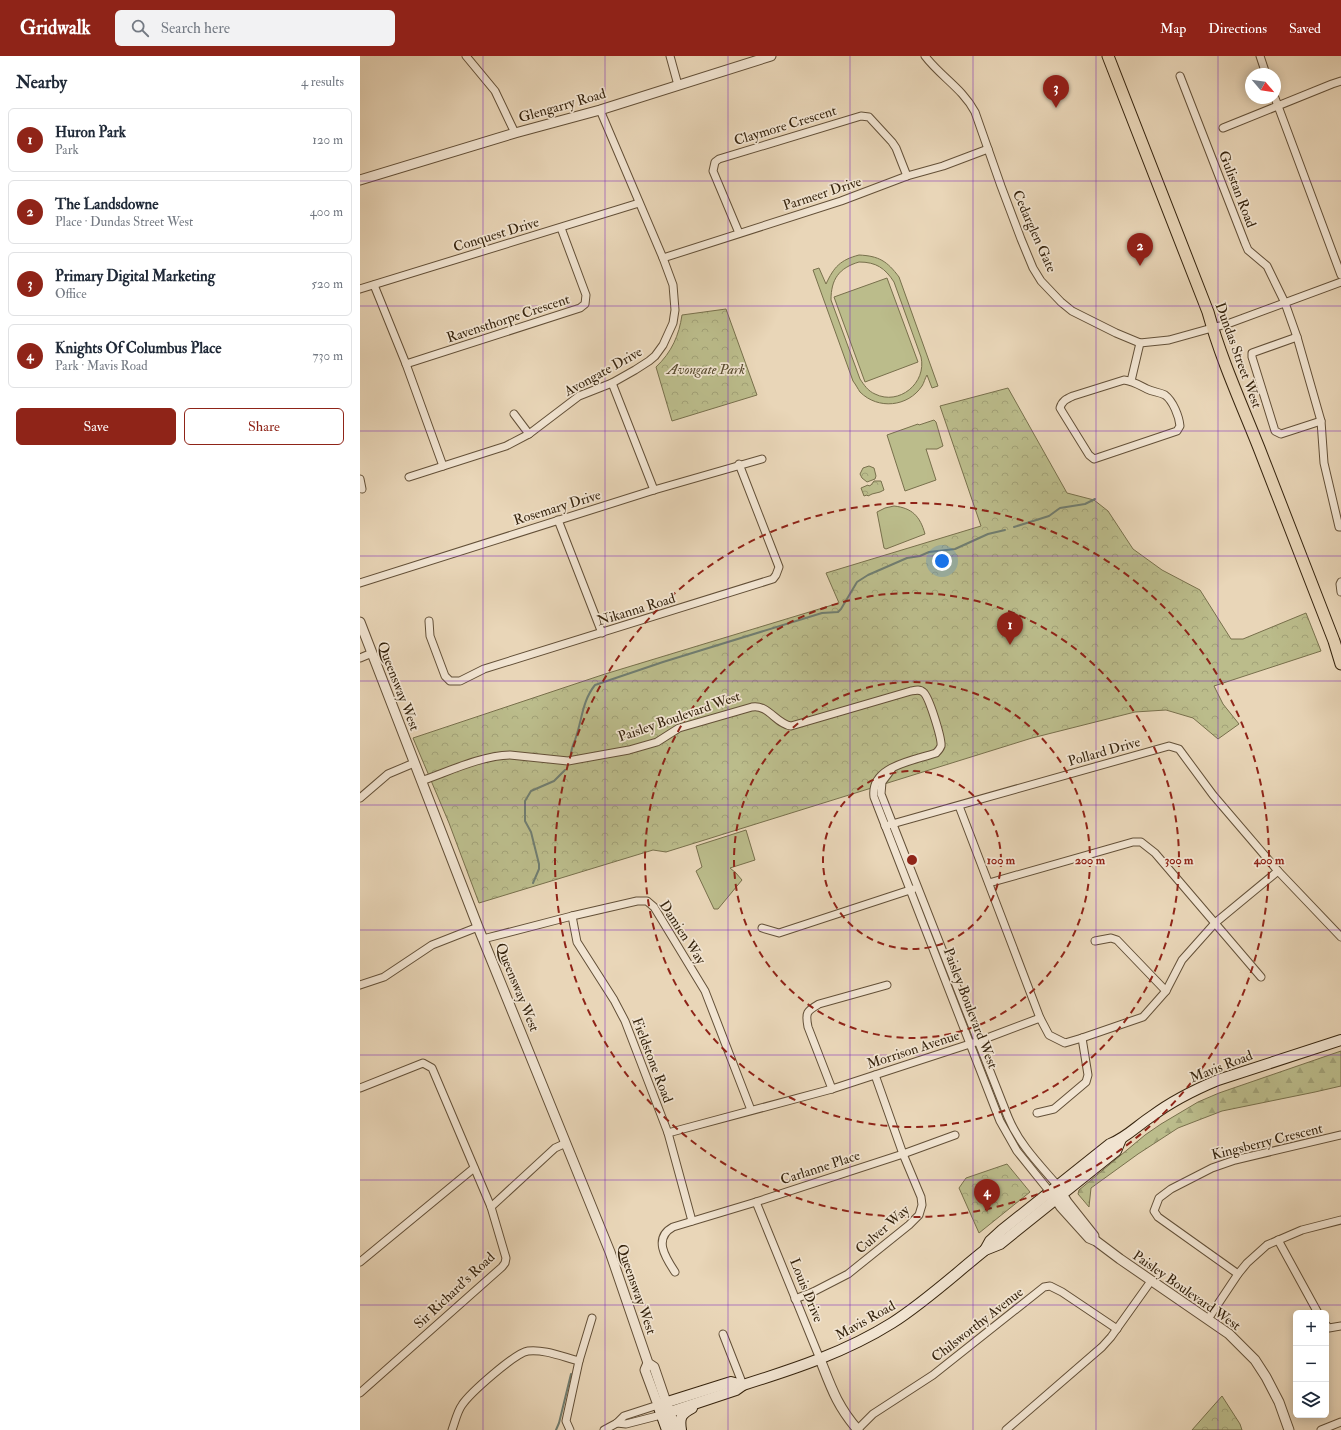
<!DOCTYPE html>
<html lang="en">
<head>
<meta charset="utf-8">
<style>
	:root { --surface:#fff; --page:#f2f2f3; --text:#1f2937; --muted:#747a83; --line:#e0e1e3; --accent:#8f2418 }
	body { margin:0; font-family:"IM FELL Double Pica",serif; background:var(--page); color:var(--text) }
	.controls { position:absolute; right:12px; bottom:12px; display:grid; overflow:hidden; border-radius:6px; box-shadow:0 2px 10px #0003 }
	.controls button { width:36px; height:36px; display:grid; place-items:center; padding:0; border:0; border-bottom:1px solid var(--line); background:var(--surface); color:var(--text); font:20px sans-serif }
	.compass { position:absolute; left:885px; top:12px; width:36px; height:36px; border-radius:50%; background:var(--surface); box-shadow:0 2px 10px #0003; rotate:119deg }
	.you { position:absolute; left:582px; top:505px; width:14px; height:14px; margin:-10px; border:3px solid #fff; border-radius:50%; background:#1a73e8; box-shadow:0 0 0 6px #1a73e833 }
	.badge { display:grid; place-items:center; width:26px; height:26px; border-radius:50%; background:var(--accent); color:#fff; font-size:13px; font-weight:700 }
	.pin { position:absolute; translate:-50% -33px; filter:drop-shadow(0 1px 2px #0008) }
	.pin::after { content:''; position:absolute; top:21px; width:14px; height:12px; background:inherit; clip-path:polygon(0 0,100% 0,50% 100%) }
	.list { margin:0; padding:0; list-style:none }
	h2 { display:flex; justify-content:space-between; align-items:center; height:52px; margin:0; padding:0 16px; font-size:17px }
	h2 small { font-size:13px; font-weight:400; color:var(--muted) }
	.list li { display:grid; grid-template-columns:26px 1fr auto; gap:12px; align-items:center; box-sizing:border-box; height:64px; margin:0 8px 8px; padding:0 8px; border:1px solid var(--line); border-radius:6px }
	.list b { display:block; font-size:15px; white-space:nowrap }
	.list p { margin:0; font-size:13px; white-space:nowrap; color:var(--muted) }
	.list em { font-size:13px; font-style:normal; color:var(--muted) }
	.actions { display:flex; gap:8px; padding:12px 16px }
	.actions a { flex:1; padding:9px 0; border:1px solid var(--accent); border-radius:6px; text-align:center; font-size:14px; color:var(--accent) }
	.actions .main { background:var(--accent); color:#fff }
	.icon { flex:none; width:22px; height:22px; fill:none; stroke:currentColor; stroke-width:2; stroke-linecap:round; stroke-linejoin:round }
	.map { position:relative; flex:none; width:981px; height:1374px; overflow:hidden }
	header { display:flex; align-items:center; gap:24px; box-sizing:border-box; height:56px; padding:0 20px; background:var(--accent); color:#fff }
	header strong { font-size:19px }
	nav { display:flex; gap:22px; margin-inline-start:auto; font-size:14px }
	.search { width:280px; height:36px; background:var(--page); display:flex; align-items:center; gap:10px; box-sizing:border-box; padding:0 14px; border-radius:6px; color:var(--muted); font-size:15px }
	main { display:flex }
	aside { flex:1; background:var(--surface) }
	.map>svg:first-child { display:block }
	.grass { fill:#bbbc8b; stroke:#78704c; fill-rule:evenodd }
	.forest { fill:url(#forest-firs); stroke:#78704c }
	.park { fill:url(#park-crowns); stroke:#78704c }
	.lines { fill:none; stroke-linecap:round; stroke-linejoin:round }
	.stream { stroke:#707d70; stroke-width:2 }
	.minor-casing { stroke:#635038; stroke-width:9 }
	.tertiary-casing { stroke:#635038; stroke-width:11 }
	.secondary-casing { stroke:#36240e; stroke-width:12 }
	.primary-casing { stroke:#36240e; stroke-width:13 }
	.minor { stroke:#f1e4d1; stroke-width:7 }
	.tertiary { stroke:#f1e4d1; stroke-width:9 }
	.secondary { stroke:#f1e4d1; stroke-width:10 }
	.primary { stroke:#e9d6b8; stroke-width:11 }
	.grid { fill:none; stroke:#7b2cbf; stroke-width:1; stroke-opacity:0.55 }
	.ring { fill:none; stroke:#8f2418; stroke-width:2; stroke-dasharray:7 5 }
	.labels { text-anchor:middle; stroke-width:3.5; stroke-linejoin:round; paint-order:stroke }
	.street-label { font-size:14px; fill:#36240e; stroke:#f1e4d1 }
	.park-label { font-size:14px; font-style:italic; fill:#574a2d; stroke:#f1e4d1 }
	.centre { fill:#8f2418; stroke:#f1e4d1; stroke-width:2 }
	.ring-label { font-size:12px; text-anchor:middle; font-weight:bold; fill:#8f2418; stroke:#f1e4d1; stroke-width:3.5; stroke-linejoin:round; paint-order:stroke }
</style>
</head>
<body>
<header>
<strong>Gridwalk</strong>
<div class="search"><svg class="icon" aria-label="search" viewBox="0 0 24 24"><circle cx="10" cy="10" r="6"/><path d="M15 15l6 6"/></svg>Search here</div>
<nav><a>Map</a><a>Directions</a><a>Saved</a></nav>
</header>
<main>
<aside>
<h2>Nearby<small>4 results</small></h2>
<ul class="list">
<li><span class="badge">1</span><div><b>Huron Park</b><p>Park</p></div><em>120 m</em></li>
<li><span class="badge">2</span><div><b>The Landsdowne</b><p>Place · Dundas Street West</p></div><em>400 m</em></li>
<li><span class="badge">3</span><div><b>Primary Digital Marketing</b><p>Office</p></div><em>520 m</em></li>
<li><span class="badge">4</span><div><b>Knights Of Columbus Place</b><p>Park · Mavis Road</p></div><em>730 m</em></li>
</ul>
<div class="actions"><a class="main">Save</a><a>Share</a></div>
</aside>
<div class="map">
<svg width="981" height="1374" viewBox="0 0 981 1374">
	<defs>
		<pattern id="forest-firs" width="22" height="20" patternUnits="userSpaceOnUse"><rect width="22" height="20" fill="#bbbc8b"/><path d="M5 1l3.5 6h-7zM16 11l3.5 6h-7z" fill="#a1a177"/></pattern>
		<pattern id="park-crowns" width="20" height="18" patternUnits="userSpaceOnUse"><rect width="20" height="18" fill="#bbbc8b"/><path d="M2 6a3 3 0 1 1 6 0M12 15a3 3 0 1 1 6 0" fill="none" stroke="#a1a177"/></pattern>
	</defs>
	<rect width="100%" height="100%" fill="#e9d6b8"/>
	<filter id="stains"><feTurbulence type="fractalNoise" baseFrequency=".005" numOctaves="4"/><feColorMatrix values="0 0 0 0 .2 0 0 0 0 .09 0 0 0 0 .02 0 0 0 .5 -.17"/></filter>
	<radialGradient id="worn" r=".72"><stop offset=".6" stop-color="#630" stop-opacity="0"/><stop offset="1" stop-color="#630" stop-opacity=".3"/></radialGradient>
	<g class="grass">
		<path d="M499 199C519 200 527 205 539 221L578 330 572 332 567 319C565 322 564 327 562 330 548 351 518 354 500 336 498 333 496 329 493 325L453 214 459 212 466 228C474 211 480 204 499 199ZM499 206C516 206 525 212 534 226L561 301C567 327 539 350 515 338 508 335 504 329 500 323L471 244C471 223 479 212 499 206Z"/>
		<path d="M527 222 558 306 505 326 474 241Z"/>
		<path d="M574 364 576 366 583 390 577 393H566L576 424 545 435 527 379 558 368 559 369Z"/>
		<path d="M534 450C552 452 560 460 565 478L526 493 524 492 517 456 525 452Z"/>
		<path d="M386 774 395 804 370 812 376 817 382 824 358 853H354L336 815 342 811 336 790Z"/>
	</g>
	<path class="forest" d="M981 995V1030L955 1036 862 1055 818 1072 778 1098 731 1132 729 1151 718 1138 719 1134 785 1079 801 1068 838 1046 859 1037Z"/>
	<g class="park">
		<path d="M366 253 397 339 312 365 296 311C312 296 319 279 322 259Z"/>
		<path d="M648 332 707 437 734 444 748 455 773 493 802 514 840 534 871 583H883L946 557 961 595 854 630 863 648 879 668 858 683 833 662 806 654 775 656 672 682 306 796 293 794 119 847 89 767 53 682 245 618 479 547 466 517 621 470 580 350Z"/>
		<path d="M509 410 514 412 516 420 515 423 507 426 502 422 500 418 503 412Z"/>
		<path d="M514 425H521L524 434 520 436 512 438 508 440 507 439 504 440 501 432 508 429 509 430 511 429Z"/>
		<path d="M647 1108 670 1136 619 1177 599 1132 606 1122Z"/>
		<path d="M862 1340 880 1368 882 1374H832Z"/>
	</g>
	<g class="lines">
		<g class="stream">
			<path d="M654 471 689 460 700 452 725 448 735 443"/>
			<path d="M211 699C211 693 213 689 215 684 222 665 222 645 235 629L303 606 462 557 478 556 481 553 497 526 508 519 547 502 560 500 569 496 595 493 628 478 645 474"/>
			<path d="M173 827 179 813V808L171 776 165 765V745L171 735 194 725 205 714"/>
			<path d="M196 1374 199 1367 211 1318"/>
		</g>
		<defs>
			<g id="minor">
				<path d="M106 0 135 35 155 77"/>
				<path d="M310 0 318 29"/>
				<path d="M565 0C580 20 603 33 615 56L641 130 661 183 673 212 681 225 701 246 712 255 756 277 780 287 809 284 870 267 981 226"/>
				<path d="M900 0 906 18"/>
				<path d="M820 20 885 187 888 194 907 210 925 247 937 281 961 365 964 407 979 471H981"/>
				<path d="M915 42 981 219"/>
				<path d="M863 72 972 28 981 25"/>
				<path d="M379 177 353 115 355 106 359 103 501 60 509 61 532 86 536 92 547 120"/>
				<path d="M303 202 481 145 547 120 583 110 628 93"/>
				<path d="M14 229 46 308 83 410"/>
				<path d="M0 233 279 147"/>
				<path d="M937 281 892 297V301L915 375 921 378 961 365"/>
				<path d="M46 308 220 252 225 248 226 239 201 172"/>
				<path d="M764 324C773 325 779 329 787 333 793 336 799 336 805 339 813 345 819 360 820 370L817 375 734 403 729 399 703 357 700 352C702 345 706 343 713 340Z"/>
				<path d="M771 325 780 287"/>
				<path d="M252 327 294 434"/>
				<path d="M154 358 169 378"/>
				<path d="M49 421 146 390 169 378 219 340 252 327 275 314 289 305 295 300 303 289 313 267 315 254 313 229 303 202 240 54"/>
				<path d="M0 423 2 433"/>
				<path d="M198 464 242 577"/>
				<path d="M981 526 980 528 981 536"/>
				<path d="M0 527 294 434 402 403"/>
				<path d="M69 565 70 580 85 620 90 625H100L124 613 413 523 416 519 419 511 379 408"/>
				<path d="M0 602 12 597"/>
				<path d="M531 714 522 726 521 738 648 1061C659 1088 679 1108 698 1130"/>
				<path d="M61 725C90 715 120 700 150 699L208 705 269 694 297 686 319 672 392 651C408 648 416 668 431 670L551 635C556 634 560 633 563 636 569 640 582 683 581 690 580 693 578 695 576 697 553 705 510 710 514 741L640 1065 657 1095 690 1136"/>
				<path d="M0 742 28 718 54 707"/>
				<path d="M599 750 680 962 689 979 705 987 722 982 783 961 806 935 822 904 855 867 918 815"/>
				<path d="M525 770 809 690 819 693 853 739 918 815 981 881"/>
				<path d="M629 827 773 786H781L795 797 901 921"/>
				<path d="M212 860 217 886 254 944 265 965 308 1077 332 1165"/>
				<path d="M402 872 419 877 553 833"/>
				<path d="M123 883 212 860 277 845H287L294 851 345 935 391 1054"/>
				<path d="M735 885 751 882 757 884 806 935"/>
				<path d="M0 929 24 921 72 889 118 871"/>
				<path d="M0 1032 63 1007 72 1012 131 1151 146 1202 145 1207 142 1211 0 1337"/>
				<path d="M472 1033 448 971C445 956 447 955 459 948L527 929"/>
				<path d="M677 1057 694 1053 726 1026 728 1019 722 982"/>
				<path d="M308 1077 472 1033 619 985 680 962"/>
				<path d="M396 1146 460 1303"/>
				<path d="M131 1151 195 1092 206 1087"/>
				<path d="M918 1184 958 1257"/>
				<path d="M0 1206 114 1112"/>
				<path d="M315 1216C305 1201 293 1182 313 1171L396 1146 543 1098 595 1079"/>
				<path d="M878 1218 798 1161 794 1155 799 1142 811 1133 852 1112 875 1104 981 1079"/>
				<path d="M435 1243 453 1236 488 1218 549 1169 559 1159 562 1149 561 1141 543 1098 515 1019"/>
				<path d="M848 1263 878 1218 887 1207 907 1189 942 1174 981 1164"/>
				<path d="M966 1269 969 1272 981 1270"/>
				<path d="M363 1278 383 1329"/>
				<path d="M257 1367 266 1368 301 1359"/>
				<path d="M92 1374C95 1366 97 1356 102 1349 110 1337 155 1297 168 1295 184 1293 203 1301 219 1305"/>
				<path d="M210 1374 206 1365 219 1305 232 1262"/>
				<path d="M244 1374 257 1367 264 1360 298 1349"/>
				<path d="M497 1374 513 1358 573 1319 684 1231 690 1230 702 1236 757 1273"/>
				<path d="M646 1374 742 1291 751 1281 791 1225"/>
				<path d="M961 1374 981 1366"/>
			</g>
			<g id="tertiary">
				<path d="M0 124 155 77 240 54 411 0"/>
				<path d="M0 566 118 871 250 1196 288 1307 294 1311 306 1346"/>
				<path d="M699 1133 707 1146 734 1180"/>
				<path d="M692 1138 701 1151 729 1182 736 1185 760 1203 869 1278 895 1304 906 1321 919 1346 929 1374"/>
				<path d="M460 1303C471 1331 477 1350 498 1374"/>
				<path d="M288 1307 285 1314 298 1349"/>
			</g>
			<g id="secondary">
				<path d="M625 1194 630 1185 642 1174 750 1088C766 1082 778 1069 792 1060 812 1045 834 1034 858 1024L981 984"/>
				<path d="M307 1350 316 1374"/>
				<path d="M301 1359 376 1334 383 1329C434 1313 486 1296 532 1267 565 1246 595 1218 625 1194L640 1188 756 1095 761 1083"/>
				<path d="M307 1374 298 1349 371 1326 383 1329"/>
				<path d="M321 1374C319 1361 321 1358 332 1352"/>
			</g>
			<path id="primary" d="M748 0 848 256C861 303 881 347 899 392 924 457 949 521 974 585L981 608"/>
		</defs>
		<use href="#minor" class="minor-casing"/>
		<use href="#tertiary" class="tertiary-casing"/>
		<use href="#secondary" class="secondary-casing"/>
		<use href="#primary" class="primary-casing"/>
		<use href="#minor" class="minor"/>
		<use href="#tertiary" class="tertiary"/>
		<use href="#secondary" class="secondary"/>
		<use href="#primary" class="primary"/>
	</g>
	<path class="grid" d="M123 0V1374M245 0V1374M368 0V1374M490 0V1374M613 0V1374M736 0V1374M858 0V1374M0 125H981M0 250H981M0 375H981M0 500H981M0 625H981M0 749H981M0 874H981M0 999H981M0 1124H981M0 1249H981"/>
	<g class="ring">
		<circle cx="552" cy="804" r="89"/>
		<circle cx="552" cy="804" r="178"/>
		<circle cx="552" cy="804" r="267"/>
		<circle cx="552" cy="804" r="357"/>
	</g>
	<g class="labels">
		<g class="street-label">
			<text transform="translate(202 49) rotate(-16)" y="5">Glengarry Road</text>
			<text transform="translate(425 69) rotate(-17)" y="5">Claymore Crescent</text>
			<text transform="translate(878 133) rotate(69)" y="5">Gulistan Road</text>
			<text transform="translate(462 137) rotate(-18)" y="5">Parmeer Drive</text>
			<text transform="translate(675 175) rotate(66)" y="5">Cedarglen Gate</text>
			<text transform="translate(136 178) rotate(-17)" y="5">Conquest Drive</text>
			<text transform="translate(148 262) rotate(-18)" y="5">Ravensthorpe Crescent</text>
			<text transform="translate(879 299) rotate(70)" y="5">Dundas Street West</text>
			<text transform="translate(243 315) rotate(-29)" y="5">Avongate Drive</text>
			<text transform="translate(197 451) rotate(-17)" y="5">Rosemary Drive</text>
			<text transform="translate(276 553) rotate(-17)" y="5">Nikanna Road</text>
			<text transform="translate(39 630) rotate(69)" y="5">Queensway West</text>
			<text transform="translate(319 660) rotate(-19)" y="5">Paisley Boulevard West</text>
			<text transform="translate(744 695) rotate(-16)" y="5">Pollard Drive</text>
			<text transform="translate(323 876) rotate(57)" y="5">Damien Way</text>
			<text transform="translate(158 931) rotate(68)" y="5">Queensway West</text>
			<text transform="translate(611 952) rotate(69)" y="5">Paisley Boulevard West</text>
			<text transform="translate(553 993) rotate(-18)" y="5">Morrison Avenue</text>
			<text transform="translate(293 1004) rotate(69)" y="5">Fieldstone Road</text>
			<text transform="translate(861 1010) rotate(-21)" y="5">Mavis Road</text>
			<text transform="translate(907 1085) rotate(-14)" y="5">Kingsberry Crescent</text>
			<text transform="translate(460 1111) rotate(-18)" y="5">Carlanne Place</text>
			<text transform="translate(522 1173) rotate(-41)" y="5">Culver Way</text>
			<text transform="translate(277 1233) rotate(71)" y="5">Queensway West</text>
			<text transform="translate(94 1234) rotate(-43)" y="5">Sir Richard's Road</text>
			<text transform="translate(447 1234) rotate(68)" y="5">Louis Drive</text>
			<text transform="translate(827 1234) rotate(35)" y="5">Paisley Boulevard West</text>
			<text transform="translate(505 1264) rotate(-29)" y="5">Mavis Road</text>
			<text transform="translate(617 1268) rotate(-38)" y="5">Chilsworthy Avenue</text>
		</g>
		<g class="park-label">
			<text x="346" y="318">Avongate Park</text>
		</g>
	</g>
	<circle cx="552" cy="804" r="6" class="centre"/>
	<g class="ring-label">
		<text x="641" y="808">100 m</text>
		<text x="730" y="808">200 m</text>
		<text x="819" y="808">300 m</text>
		<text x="909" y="808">400 m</text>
	</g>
	<rect width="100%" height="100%" filter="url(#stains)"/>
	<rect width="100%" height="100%" fill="url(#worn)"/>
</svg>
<div class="controls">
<button>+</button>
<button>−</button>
<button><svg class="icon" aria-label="layers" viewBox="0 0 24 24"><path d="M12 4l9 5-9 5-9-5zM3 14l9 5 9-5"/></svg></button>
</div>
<svg class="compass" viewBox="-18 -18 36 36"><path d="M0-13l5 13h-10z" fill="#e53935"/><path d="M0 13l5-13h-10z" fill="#747a83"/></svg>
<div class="you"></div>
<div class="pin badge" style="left:650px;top:589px">1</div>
<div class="pin badge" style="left:780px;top:210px">2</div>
<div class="pin badge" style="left:696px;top:52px">3</div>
<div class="pin badge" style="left:627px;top:1156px">4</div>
</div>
</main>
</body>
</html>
